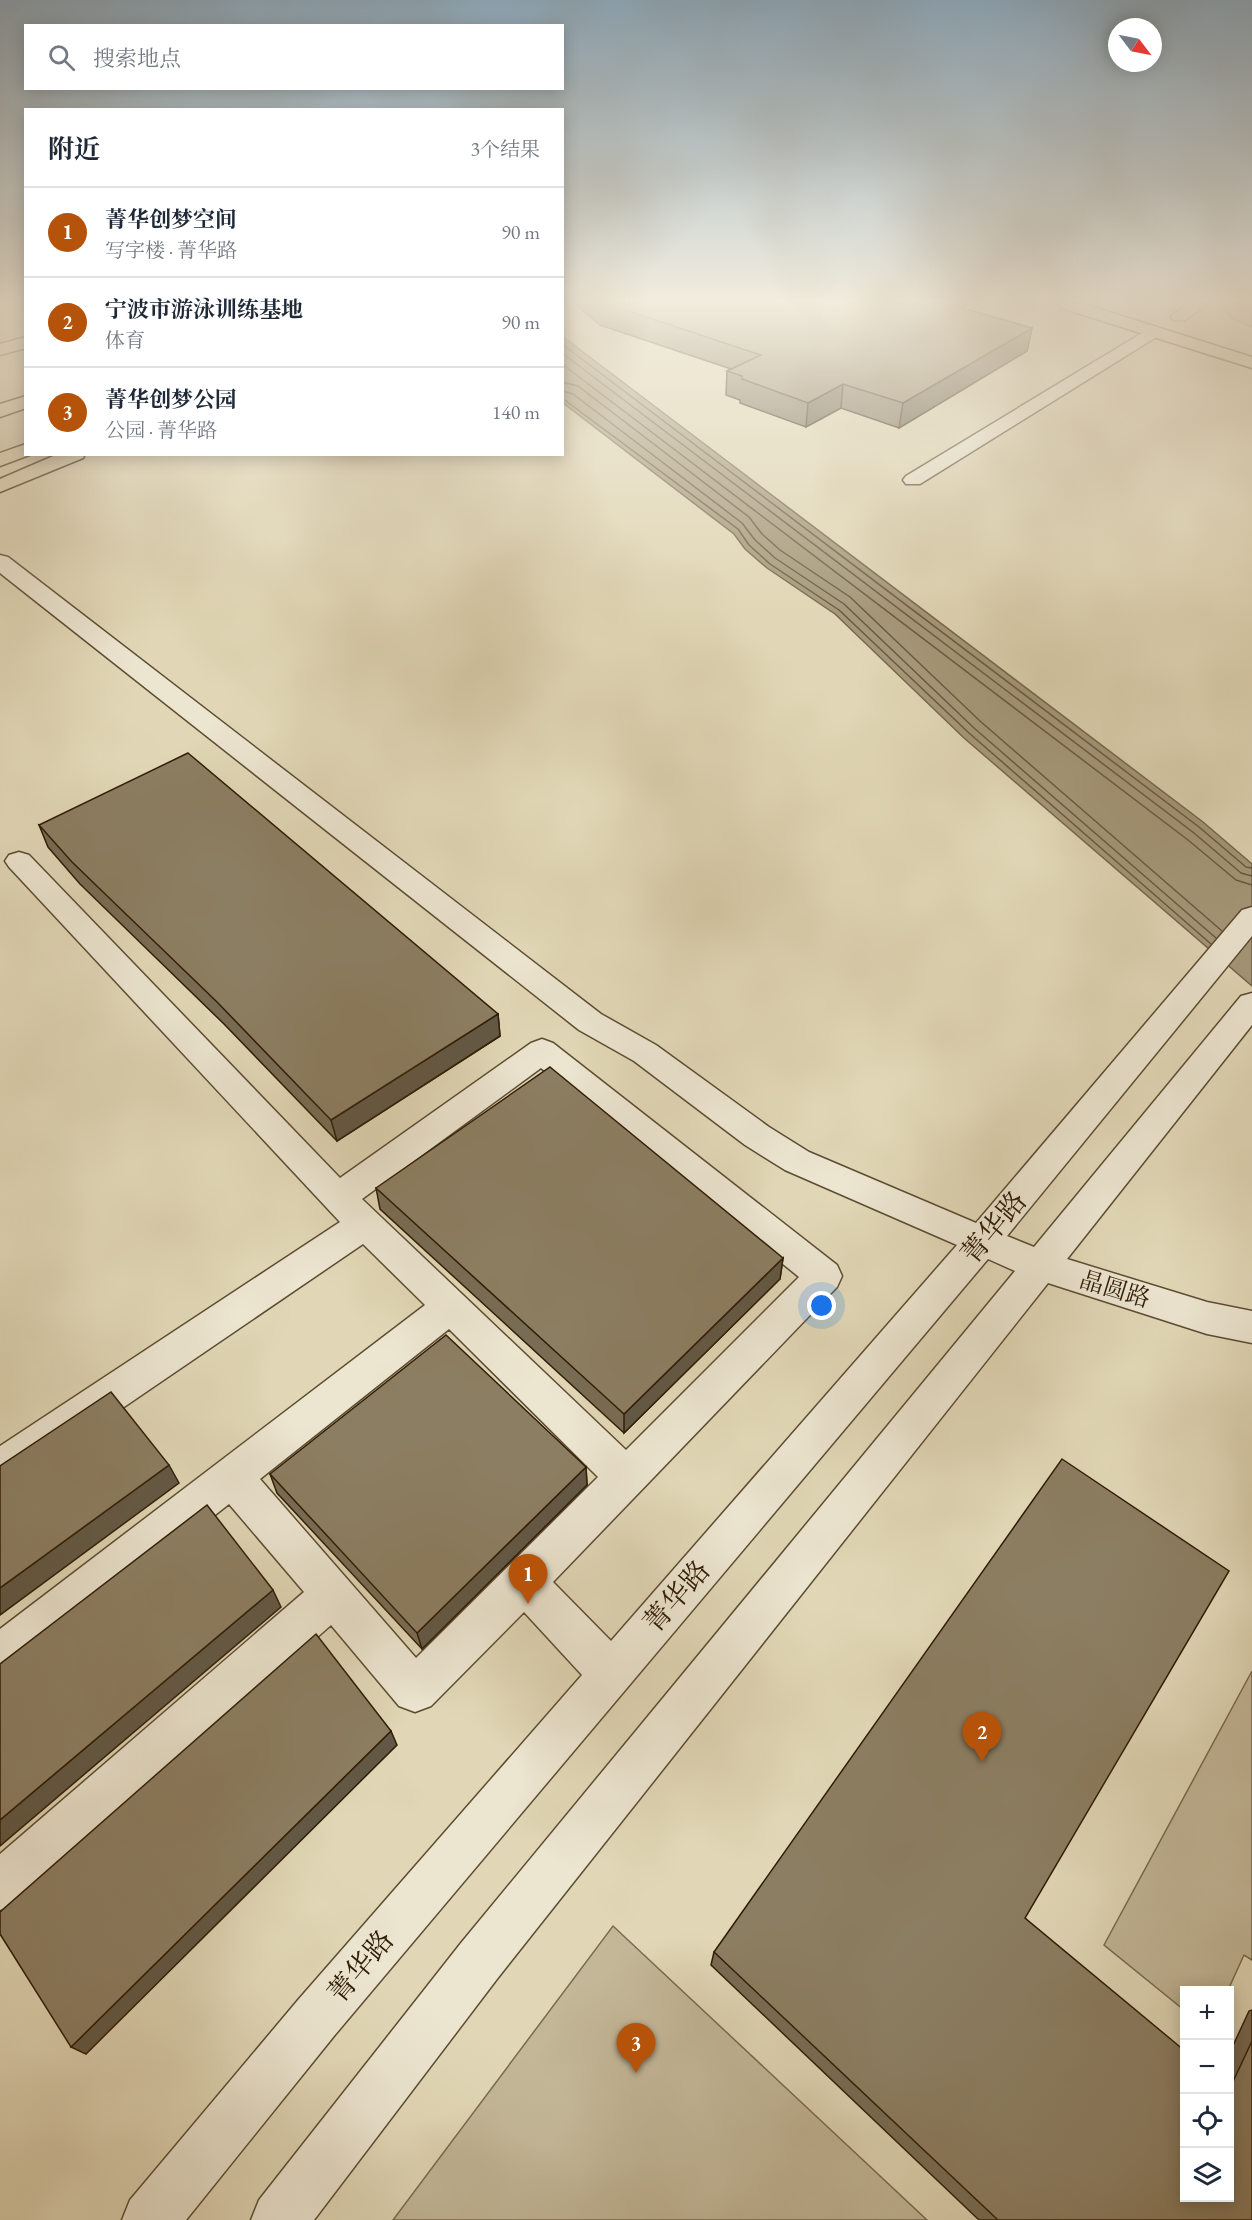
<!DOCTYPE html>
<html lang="zh">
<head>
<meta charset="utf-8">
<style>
	:root { --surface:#fff; --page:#f6f6f7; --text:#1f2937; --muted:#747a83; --line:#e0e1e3; --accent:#b45309 }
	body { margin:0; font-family:"EB Garamond","Noto Serif SC",serif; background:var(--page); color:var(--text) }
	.controls { position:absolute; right:18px; bottom:18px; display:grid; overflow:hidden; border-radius:0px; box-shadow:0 3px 15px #0003 }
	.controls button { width:54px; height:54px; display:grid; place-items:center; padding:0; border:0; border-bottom:2px solid var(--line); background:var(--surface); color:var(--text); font:30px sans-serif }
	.compass { position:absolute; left:1108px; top:18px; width:54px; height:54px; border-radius:50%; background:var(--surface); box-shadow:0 3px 15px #0003; rotate:122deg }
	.you { position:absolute; left:822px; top:1306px; width:21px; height:21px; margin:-15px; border:4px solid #fff; border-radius:50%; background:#1a73e8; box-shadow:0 0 0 9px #1a73e833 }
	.badge { display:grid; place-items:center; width:39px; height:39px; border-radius:50%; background:var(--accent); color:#fff; font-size:20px; font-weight:700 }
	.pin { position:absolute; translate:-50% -50px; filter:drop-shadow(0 2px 3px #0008) }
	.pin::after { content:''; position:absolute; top:32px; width:21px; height:18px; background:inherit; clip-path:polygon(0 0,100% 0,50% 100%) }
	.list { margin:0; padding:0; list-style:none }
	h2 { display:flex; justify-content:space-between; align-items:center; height:78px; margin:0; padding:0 24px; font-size:26px }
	h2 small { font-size:20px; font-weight:400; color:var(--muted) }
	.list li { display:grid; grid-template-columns:39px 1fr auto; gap:18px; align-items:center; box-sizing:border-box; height:90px; padding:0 24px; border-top:2px solid var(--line) }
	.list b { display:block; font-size:22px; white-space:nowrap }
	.list p { margin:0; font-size:20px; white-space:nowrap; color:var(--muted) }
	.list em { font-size:20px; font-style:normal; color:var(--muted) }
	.icon { flex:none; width:33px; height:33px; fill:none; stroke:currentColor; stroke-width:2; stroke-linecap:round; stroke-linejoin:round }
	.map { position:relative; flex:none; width:1252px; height:2220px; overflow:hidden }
	.search { position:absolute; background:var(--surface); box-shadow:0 3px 15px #0003; left:24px; top:24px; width:540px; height:66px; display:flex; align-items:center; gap:15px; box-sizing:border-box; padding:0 21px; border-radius:0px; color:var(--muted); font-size:22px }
	.panel { position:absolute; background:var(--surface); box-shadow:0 3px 15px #0003; left:24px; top:108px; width:540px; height:348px; border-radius:0px }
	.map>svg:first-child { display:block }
	.green { fill:#c3b798; stroke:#7a6a4f; stroke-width:1.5 }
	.water { fill:#a5987a; stroke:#76674c; stroke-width:1.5 }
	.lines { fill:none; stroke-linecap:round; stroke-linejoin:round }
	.shore { stroke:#6a5a40; stroke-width:1.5 }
	.minor-casing { stroke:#5c4c32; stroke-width:3 }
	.major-casing { stroke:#301d06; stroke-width:3 }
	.minor { fill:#ece5d0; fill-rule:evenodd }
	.major { fill:#e1d7b6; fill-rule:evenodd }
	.wall { fill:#786c54; stroke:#301d06; stroke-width:1.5 }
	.shaded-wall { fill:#625845; stroke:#301d06; stroke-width:1.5 }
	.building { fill:#8c7e62; stroke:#301d06; stroke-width:1.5 }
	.labels { text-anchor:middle; stroke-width:4.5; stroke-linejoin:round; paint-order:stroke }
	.street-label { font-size:24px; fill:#301d06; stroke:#ece5d0 }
	.near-street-label { font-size:28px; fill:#301d06; stroke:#ece5d0 }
</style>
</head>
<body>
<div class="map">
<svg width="1252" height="2220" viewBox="0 0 1252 2220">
	<rect width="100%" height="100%" fill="#e1d7b6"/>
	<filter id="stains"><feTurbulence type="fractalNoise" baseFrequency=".00333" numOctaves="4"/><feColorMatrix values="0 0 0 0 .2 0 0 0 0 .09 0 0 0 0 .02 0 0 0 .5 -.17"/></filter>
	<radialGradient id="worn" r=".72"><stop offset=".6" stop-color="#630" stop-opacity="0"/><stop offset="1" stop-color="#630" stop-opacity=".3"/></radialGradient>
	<g class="green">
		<path d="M1228 304H1252V327L1231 318 1224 309Z"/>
		<path d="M1252 1671V1960L1244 1955 1228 1990H1184V2010L1104 1945Z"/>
		<path d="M613 1926 927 2220H393Z"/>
	</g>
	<path class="water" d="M562 336 1203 822 1252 864V986L964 738 835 614 767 568 745 549 734 534 563 403Z"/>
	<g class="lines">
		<g class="shore">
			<path d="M562 344 1199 827 1246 867 1252 868"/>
			<path d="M562 353 1194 833 1241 873 1252 876"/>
			<path d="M562 364 1188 840 1236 880 1252 885"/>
			<path d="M562 382 578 386 749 517 762 534 780 550 850 597 980 721 1222 931"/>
			<path d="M562 391 573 394 742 523 755 540 775 558 844 604 974 728 1216 938"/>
			<path d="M562 398 738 529 749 545 770 564 839 610 969 733 1211 944"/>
		</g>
		<defs>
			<g id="minor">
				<path d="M1188 304H1209L1185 320H1173L1171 316Z"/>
				<path d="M1152 327 1158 328 1161 332 1158 336 920 484H906L903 480 906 476Z"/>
				<path d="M26 337V348L0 355V344Z"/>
				<path d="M0 555 8 557 601 1014 656 1045 769 1127 809 1152 976 1223 1242 910 1252 907V936L1007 1236 1034 1247 1241 996 1252 993V1025L1067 1259 1207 1302 1252 1311V1343L1207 1334 1048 1283 497 1979 314 2220H251L259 2200 461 1943 1015 1271 988 1259 334 2036 186 2220H122L130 2200 298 2000 582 1675 524 1612 431 1706 415 1712 399 1706 331 1625 17 1903 0 1910V1854L304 1592 229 1504 16 1672 0 1678V1629L425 1305 363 1244 14 1482 0 1488V1446L340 1222 9 867 5 861 9 855 19 852 29 855 340 1178 531 1043 542 1039 553 1043 837 1265 842 1276 837 1287 553 1582 611 1641 957 1245 785 1170 745 1145 634 1061 579 1030 0 573ZM541 1068 799 1277 626 1450 362 1199ZM449 1329 598 1477 416 1658 260 1479Z"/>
			</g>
			<g id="major">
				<path d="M1059 304H1084L1252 357V368L1061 308Z"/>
				<path d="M26 396V408L0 417V404Z"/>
				<path d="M26 444V454H32L0 466V453Z"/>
				<path d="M58 454H85L83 458 0 492V479Z"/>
			</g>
		</defs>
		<use href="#minor" class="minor-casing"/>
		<use href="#major" class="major-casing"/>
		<use href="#minor" class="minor"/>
		<use href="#major" class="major"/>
	</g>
	<g class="wall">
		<path d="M575 304H969L962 308 1032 328 1027 351 899 428 841 408 806 427 740 403V400L726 395 727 371 731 369 600 325Z"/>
		<path d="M39 825 498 1014 500 1036 337 1141 224 1024 80 884 48 847Z"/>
		<path d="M376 1188 783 1258 780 1279 624 1433 380 1209Z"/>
		<path d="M586 1467 587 1485 422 1649 277 1493 270 1474Z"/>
		<path d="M1025 1918 1230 2198V2052L1249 2011 1252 2010V2220H979L711 1965 714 1952Z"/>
	</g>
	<g class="shaded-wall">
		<path d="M935 304H969L932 323Z"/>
		<path d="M1032 328 1027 351 899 428 903 403Z"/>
		<path d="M843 384 841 408 806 427 808 403Z"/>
		<path d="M498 1014 500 1036 337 1141 331 1120Z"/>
		<path d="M783 1258 780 1279 624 1433V1414Z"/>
		<path d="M169 1465 179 1483 0 1615V1588Z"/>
		<path d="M586 1467 587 1485 422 1649 417 1633Z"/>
		<path d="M273 1590 281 1607 0 1846V1820Z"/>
		<path d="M391 1731 397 1745 86 2054 71 2047Z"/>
	</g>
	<g class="building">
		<path d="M607 304H949L1032 328 903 403 843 384 808 403 742 379V376L727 371 761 355Z"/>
		<path d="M188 753 498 1014 331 1120 217 1002 72 862 39 825Z"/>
		<path d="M550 1067 783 1258 624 1414 376 1188Z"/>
		<path d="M446 1335 586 1467 417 1633 270 1474Z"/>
		<path d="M111 1392 169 1465 0 1588V1466Z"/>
		<path d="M1062 1459 1229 1571 1025 1918 1185 2051V2198H1230V2088L1252 2041V2220H998L714 1952Z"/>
		<path d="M207 1505 273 1590 0 1820V1664Z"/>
		<path d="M316 1634 391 1731 71 2047 0 1934V1912Z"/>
	</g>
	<linearGradient id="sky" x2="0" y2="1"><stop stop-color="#8da9bc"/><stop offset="0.49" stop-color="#f2edde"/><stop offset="1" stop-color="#f2edde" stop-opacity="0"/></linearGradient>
	<rect width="1252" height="615" fill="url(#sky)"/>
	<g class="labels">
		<g class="street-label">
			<text transform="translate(1115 1289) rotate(17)" y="8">晶圆路</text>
		</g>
		<g class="near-street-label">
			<text transform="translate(993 1227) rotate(-50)" y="10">菁华路</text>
			<text transform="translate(676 1596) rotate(-49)" y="10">菁华路</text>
			<text transform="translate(360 1966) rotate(-50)" y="10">菁华路</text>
		</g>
	</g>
	<rect width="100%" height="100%" filter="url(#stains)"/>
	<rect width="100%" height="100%" fill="url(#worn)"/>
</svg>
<div class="controls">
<button>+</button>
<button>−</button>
<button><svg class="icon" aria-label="locate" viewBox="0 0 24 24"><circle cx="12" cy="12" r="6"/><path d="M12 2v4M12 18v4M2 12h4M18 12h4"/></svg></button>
<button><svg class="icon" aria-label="layers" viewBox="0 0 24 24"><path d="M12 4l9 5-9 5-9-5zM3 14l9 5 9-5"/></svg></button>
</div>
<svg class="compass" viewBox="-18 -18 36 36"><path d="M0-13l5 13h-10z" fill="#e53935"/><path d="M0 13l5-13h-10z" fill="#747a83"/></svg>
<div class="you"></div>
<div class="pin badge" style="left:528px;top:1604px">1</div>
<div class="pin badge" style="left:982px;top:1762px">2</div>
<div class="pin badge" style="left:636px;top:2073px">3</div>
<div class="search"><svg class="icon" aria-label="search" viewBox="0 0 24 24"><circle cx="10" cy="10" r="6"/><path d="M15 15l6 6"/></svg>搜索地点</div>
<section class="panel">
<h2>附近<small>3个结果</small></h2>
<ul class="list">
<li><span class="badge">1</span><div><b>菁华创梦空间</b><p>写字楼 · 菁华路</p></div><em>90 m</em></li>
<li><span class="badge">2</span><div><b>宁波市游泳训练基地</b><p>体育</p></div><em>90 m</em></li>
<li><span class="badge">3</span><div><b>菁华创梦公园</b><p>公园 · 菁华路</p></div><em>140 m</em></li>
</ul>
</section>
</div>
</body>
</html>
